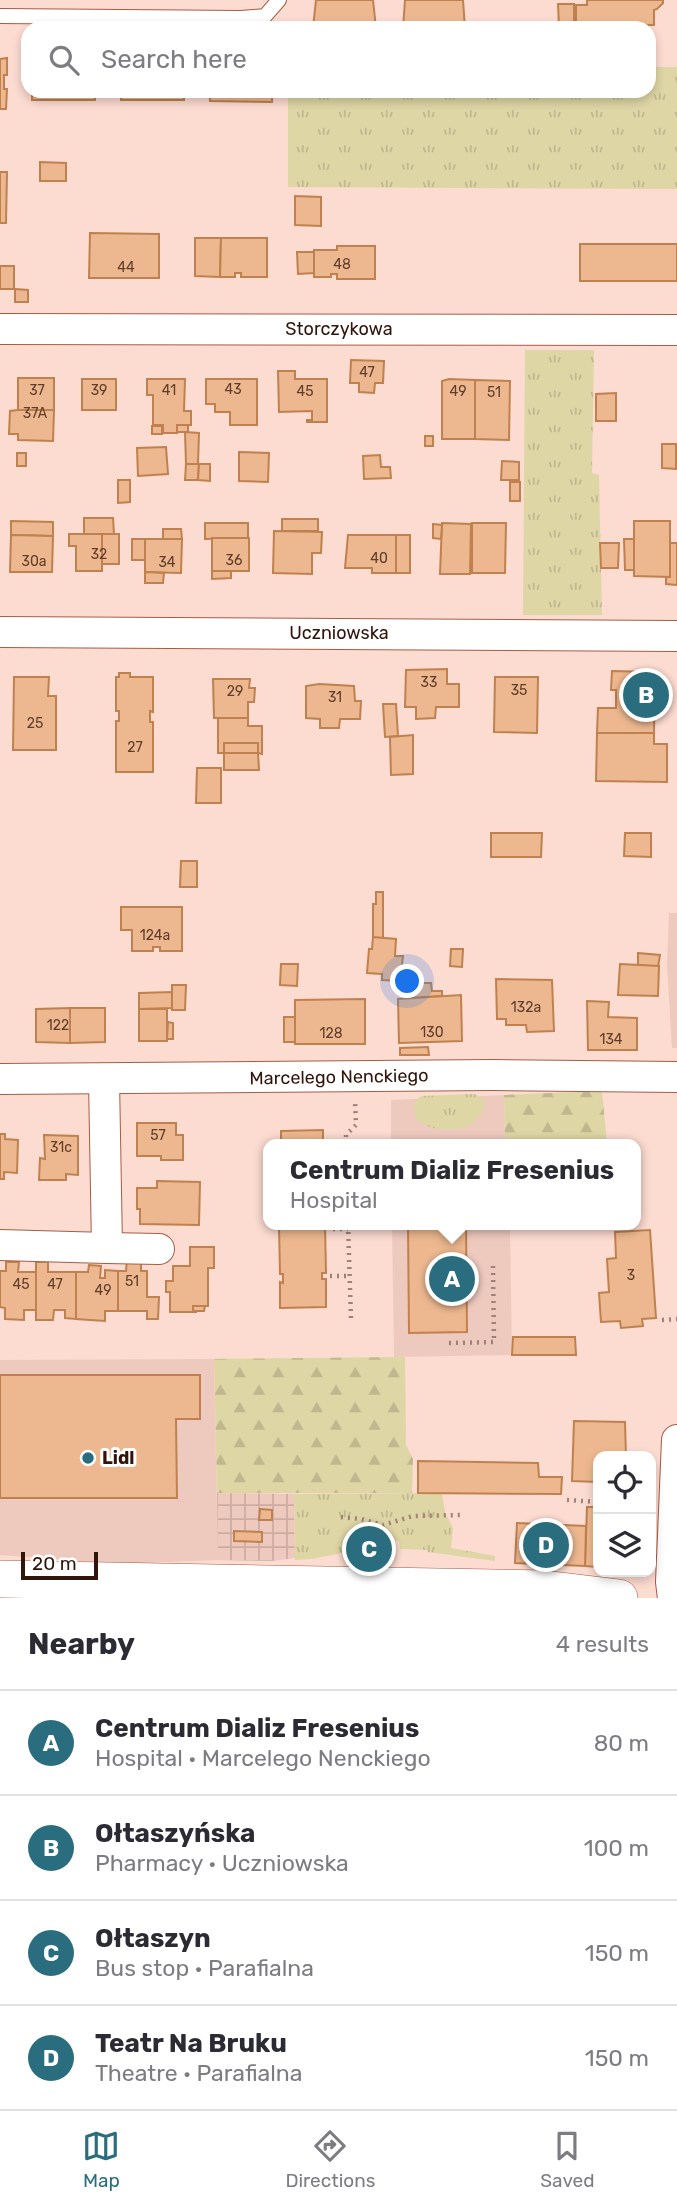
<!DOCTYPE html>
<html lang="en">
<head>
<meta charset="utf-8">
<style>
	:root { --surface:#fff; --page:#f2f2f3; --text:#2b2b33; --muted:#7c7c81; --line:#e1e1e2; --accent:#2a6d7f }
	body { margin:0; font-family:Rubik,sans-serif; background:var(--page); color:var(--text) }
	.controls { position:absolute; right:21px; bottom:21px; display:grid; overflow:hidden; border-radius:14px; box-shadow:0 4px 10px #0003 }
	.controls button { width:63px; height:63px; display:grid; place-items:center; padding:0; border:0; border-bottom:2px solid var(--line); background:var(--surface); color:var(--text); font:35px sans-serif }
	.scale { position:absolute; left:21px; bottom:18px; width:77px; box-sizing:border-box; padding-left:7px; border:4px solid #31140a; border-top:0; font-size:19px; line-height:24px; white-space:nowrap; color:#31140a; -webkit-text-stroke:5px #fff; paint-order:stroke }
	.you { position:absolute; left:408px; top:982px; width:24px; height:24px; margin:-18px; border:5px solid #fff; border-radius:50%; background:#1a73e8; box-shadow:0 0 0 10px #1a73e833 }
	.badge { display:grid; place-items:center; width:46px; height:46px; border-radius:50%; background:var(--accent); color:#fff; font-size:23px; font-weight:700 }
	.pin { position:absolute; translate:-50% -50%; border:4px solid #fff; box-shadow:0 2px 7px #0006 }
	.popup { position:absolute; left:263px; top:1139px; width:378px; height:91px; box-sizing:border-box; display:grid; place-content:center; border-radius:14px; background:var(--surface); filter:drop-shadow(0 2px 5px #0005); font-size:23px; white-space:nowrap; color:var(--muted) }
	.popup b { font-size:26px; color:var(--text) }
	.popup::after { content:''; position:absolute; left:50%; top:100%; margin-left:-14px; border:14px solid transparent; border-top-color:var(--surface) }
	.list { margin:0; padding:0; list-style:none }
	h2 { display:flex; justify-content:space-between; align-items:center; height:91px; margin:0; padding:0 28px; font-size:30px }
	h2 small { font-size:23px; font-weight:400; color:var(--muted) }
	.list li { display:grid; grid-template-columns:46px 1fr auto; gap:21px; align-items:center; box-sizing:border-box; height:105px; padding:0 28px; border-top:2px solid var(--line) }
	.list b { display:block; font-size:26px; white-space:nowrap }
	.list p { margin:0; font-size:23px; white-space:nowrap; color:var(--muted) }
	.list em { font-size:23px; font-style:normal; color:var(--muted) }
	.icon { flex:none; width:38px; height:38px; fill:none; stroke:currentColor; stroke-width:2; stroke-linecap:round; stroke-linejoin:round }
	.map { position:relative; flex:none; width:677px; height:1598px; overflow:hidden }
	.search { position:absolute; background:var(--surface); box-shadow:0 4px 10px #0003; left:21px; right:21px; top:21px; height:77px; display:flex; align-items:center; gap:18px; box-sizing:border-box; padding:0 24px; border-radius:21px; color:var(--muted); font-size:26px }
	.sheet { height:511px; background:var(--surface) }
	nav { display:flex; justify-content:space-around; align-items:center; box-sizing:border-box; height:98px; border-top:2px solid var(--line); background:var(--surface); font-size:19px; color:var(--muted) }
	nav a { display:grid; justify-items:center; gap:4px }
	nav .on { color:var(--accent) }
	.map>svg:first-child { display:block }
	.built { fill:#eec9be }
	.industrial { fill:url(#industrial-grid) }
	.grass { fill:url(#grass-tufts) }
	.forest { fill:url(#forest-firs) }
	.building { fill:#edb88f; stroke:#bf814f; stroke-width:2 }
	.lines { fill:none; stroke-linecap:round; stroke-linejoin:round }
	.service-casing { stroke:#a45d45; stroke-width:16 }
	.minor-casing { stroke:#a45d45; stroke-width:32 }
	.tertiary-casing { stroke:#a45d45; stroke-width:38 }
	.path { stroke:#a08177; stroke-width:4.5; stroke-dasharray:2 5; stroke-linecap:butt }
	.service { stroke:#fff; stroke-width:14 }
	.minor { stroke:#fff; stroke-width:30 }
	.tertiary { stroke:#fff; stroke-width:37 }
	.poi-dot { fill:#2a6d7f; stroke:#fff; stroke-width:2.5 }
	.labels { text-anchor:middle; stroke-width:6; stroke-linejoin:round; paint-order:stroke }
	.number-label { font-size:14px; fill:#603d2b }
	.street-label { font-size:18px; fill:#31140a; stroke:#fff }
	.poi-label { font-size:18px; font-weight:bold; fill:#31140a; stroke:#fff; text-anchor:start }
</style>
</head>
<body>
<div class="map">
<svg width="677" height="1598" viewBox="0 0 677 1598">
	<defs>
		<pattern id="industrial-grid" width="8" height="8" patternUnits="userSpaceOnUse" patternTransform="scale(1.75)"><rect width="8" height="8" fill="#eec9be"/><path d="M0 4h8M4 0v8" fill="none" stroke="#cdaca2"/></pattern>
		<pattern id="grass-tufts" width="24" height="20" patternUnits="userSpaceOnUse" patternTransform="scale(1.75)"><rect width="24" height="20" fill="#dfd6a6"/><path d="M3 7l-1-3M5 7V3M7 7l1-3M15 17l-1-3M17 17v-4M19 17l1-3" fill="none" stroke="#c0b78e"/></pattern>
		<pattern id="forest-firs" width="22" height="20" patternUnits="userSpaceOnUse" patternTransform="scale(1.75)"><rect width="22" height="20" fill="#dfd6a6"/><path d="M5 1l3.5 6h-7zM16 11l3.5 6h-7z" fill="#c0b78e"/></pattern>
	</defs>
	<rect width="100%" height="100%" fill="#fcdbd0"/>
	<g class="built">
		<path d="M669 913H677V1048H672L667 964Z"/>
		<path d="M504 1095 505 1144H391V1100Z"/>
		<path d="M392 1225H510L512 1355 394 1357Z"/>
		<path d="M214 1359 218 1560 120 1564 0 1555V1360Z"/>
	</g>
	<path class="industrial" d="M217 1493 294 1494 295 1558 271 1561 218 1560Z"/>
	<g class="grass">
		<path d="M649 67H677V189L288 187V91H649Z"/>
		<path d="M525 350H594L592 473 599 475 602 615H523Z"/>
		<path d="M474 1094 485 1099C485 1134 438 1137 417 1120 414 1110 411 1102 421 1096Z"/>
		<path d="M442 1493 445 1512 453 1528 451 1548 495 1556V1561L428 1552 427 1550 400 1549 399 1541H376L375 1548H347V1552L311 1559 295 1560 294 1494Z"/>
	</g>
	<g class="forest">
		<path d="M602 1091 607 1144H505L504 1095Z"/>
		<path d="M405 1357 406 1445 413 1459 412 1493H217L214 1359Z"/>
	</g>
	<g class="building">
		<path d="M316 0H373L376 28H313Z"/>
		<path d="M405 0H463L465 28H403Z"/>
		<path d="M587 0H663V3L657 9 654 10V25H613V28H576V5H587Z"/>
		<path d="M558 4H574V28H559Z"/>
		<path d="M7 58V75H4V89H7L6 109H0V59Z"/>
		<rect x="32" y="91" width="63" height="9"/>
		<rect x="121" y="91" width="63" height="9"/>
		<path d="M210 91H272V102L210 101Z"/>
		<path d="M40 162 66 163V181H40Z"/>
		<path d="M0 172H7L6 223H0Z"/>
		<path d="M295 196 321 197V226L295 225Z"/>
		<path d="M90 233 159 234V278H89Z"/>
		<path d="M195 238H221L220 277 195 276Z"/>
		<path d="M221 238H267V277H241V273H235V277H220Z"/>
		<rect x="580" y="244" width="97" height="37"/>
		<path d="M337 246H375V279H337V274H331V277H314V250H337Z"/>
		<path d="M297 252H314V273L298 274Z"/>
		<rect x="0" y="266" width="14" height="23"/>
		<path d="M15 289 28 290V302H15Z"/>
		<path d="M351 360 384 361 383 383H375L374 393 359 392V383H350Z"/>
		<path d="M278 371H295V379H327V422H307V420H312V411L279 412Z"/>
		<rect x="18" y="378" width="36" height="32"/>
		<rect x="82" y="379" width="34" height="31"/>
		<path d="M147 379H185L184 411H191V425H177V433H163V425H153V395H147Z"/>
		<path d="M206 379H257V425H230V412H215V404H206Z"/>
		<path d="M449 379 475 380V439H442V381Z"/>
		<path d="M475 380 510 381 509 440 475 439Z"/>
		<path d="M616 393V421H596V394Z"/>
		<path d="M18 410H54L53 441 18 440V434H9L10 411Z"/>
		<rect x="177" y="425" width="11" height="7"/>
		<rect x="152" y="426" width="10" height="8"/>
		<path d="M185 432 199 433 198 464H186Z"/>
		<rect x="425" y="436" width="8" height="10"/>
		<path d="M662 444H676V469L662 468Z"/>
		<path d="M166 447 168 474 138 476 137 448Z"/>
		<path d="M239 452 269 453 268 482 239 481Z"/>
		<rect x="17" y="453" width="9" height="13"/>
		<path d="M380 455 381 467H390L391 478 364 479 363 456Z"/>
		<path d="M502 461 519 462V480H501Z"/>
		<path d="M186 464H199L198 480H185Z"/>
		<path d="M199 464H210V481L198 480Z"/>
		<path d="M118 480H130V502L118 503Z"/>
		<rect x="510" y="482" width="10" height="19"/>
		<path d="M84 518H113L114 534H84Z"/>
		<rect x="282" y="519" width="36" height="12"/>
		<path d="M11 521 53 522V536L11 535Z"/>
		<path d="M634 521H670V577L634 576Z"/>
		<path d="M205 523H248V538L205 539Z"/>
		<path d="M442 523 471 524 470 574H440Z"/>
		<path d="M472 523H506L505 573H472Z"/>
		<path d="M433 524 442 525 441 539 433 538Z"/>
		<path d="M163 529H181L182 539H163Z"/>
		<path d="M274 531 322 532 321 553H312V574L273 573Z"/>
		<path d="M69 534H102V571H76V546H69Z"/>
		<rect x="102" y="534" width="17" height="30"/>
		<path d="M11 535 53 536 52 572H10Z"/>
		<path d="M348 535H396V573H372V568H345Z"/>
		<rect x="396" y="535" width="14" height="38"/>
		<rect x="212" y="538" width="37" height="33"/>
		<rect x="132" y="539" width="13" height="21"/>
		<path d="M145 539H182L181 573 145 572Z"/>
		<path d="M624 539H634V570H625Z"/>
		<path d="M600 543H619L618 568H601Z"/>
		<path d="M670 543H677V585L666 584V577H670Z"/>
		<path d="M212 571H231V578L212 579Z"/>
		<path d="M145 572 164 573 163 583H145Z"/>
		<path d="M447 669V684H459V707H436L435 718 416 719V707H405L406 670Z"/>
		<path d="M612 671 651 672 655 677 654 733H597L598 708H616V690H611Z"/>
		<path d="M119 673H130V677H153V712L150 711V722H153V772H116V721H119V711H116V677H119Z"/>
		<path d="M14 677H49L48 696H56V750H13Z"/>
		<path d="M495 677H538L537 733 494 732Z"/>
		<path d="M213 679H250L249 688H255L254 702H248V718H214Z"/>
		<path d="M319 684 354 686 355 701H361L360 719H340L339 728H320V719L306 718V686Z"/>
		<path d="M383 704H396L398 736 385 737Z"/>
		<path d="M218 718H248V726H262V754L258 753V743H224V753H218Z"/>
		<path d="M597 733H654V744H667V782L596 781Z"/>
		<path d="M413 735V774L391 775 390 737Z"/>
		<rect x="224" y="743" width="34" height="10"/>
		<path d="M224 753H258L259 770H224Z"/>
		<path d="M197 768H221V803H196Z"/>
		<path d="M491 833H542L541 857H491Z"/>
		<path d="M625 833H651V857L624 856Z"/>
		<path d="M181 861H197V887H180Z"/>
		<path d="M376 892H383V939L373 938V904H376Z"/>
		<path d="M121 907H182V951H160V947H153V951H132V930H121Z"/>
		<path d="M373 937 396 939 395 956H403L400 981 382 980V974L367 973 369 949H372Z"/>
		<path d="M451 949H463L462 967 450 966Z"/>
		<path d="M638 953 660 955 658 967 638 965Z"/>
		<path d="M281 964H298L297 986 280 985Z"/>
		<path d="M620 964 659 966 658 996 618 995Z"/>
		<path d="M496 979 552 980 554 1031 527 1032 526 1025H506V1019H497Z"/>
		<path d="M417 983H431L432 991H442V996L410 998V990H416Z"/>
		<path d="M172 985H186L185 1010H172Z"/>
		<path d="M172 992V1008L139 1009V993Z"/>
		<path d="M461 995 462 1041 399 1043 398 999Z"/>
		<path d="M365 999V1044H295V1000Z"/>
		<path d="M587 1001 609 1002 608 1017 637 1018V1050H588Z"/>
		<path d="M70 1008V1043L36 1042V1009Z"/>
		<path d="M70 1008H105V1042L70 1043Z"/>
		<rect x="139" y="1009" width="28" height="32"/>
		<rect x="284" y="1017" width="11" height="25"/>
		<path d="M168 1022 173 1023V1039H167Z"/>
		<path d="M428 1047 429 1055H400V1048Z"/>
		<path d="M137 1123H176V1135H183V1160H161V1156H137Z"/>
		<path d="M323 1130V1144H281V1131Z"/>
		<path d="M0 1134H5V1139L18 1140 17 1173 4 1172V1179H0Z"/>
		<path d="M44 1135 78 1136V1175L66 1174V1180H39L40 1158 45 1159Z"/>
		<path d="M157 1181 200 1182 199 1225 140 1224V1209H137V1188H157Z"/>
		<path d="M279 1225H325L326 1273H322V1279H326V1307L280 1308V1282L283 1283V1274H280Z"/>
		<path d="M408 1225H466L467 1332 409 1333Z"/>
		<path d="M650 1230 656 1318 642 1319 643 1326 621 1328 620 1321 601 1322 599 1293 609 1292 607 1259 616 1258 615 1232Z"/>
		<path d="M190 1247H214V1268H208V1306H196V1312H170V1292H166V1281H173V1266H190Z"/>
		<path d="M127 1259H141V1271H147V1297H159L158 1319H147V1311H118V1271H126Z"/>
		<path d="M6 1262H19L18 1272H36V1310H24V1320L5 1319V1308L0 1307V1271H6Z"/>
		<path d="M36 1262H48V1272H76V1319L65 1318V1310H54L53 1320H36Z"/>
		<path d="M89 1265 101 1266 100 1278H105V1270L118 1271V1311H105V1321L76 1319V1272H88Z"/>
		<path d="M193 1306H205L204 1311H193Z"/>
		<path d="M513 1337H575L576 1355H512Z"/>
		<path d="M0 1375H200V1419H176L177 1498H0Z"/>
		<path d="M574 1421 625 1422 626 1456H598V1482L572 1481Z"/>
		<path d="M418 1461 538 1463 539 1477H562L561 1494 418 1493Z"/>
		<path d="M587 1507H598V1567L585 1566Z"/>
		<path d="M260 1509 272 1510V1520H259Z"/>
		<path d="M517 1523 586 1526 585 1566 515 1563Z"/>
		<path d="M234 1531 262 1532V1542L234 1541Z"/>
	</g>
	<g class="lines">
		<defs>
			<path id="service" d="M0 16 241 18 265 16 279 0"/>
			<g id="minor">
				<path d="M0 329 677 330"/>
				<path d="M0 632 677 636"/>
				<path d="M0 1079 493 1075 677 1077"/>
				<path d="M0 1245 107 1248 104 1079"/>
				<path d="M107 1248 159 1249"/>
				<path d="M673 1598 671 1582 677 1440"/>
			</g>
			<path id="tertiary" d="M0 1579 544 1589 619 1598"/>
		</defs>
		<use href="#service" class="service-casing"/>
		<use href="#minor" class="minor-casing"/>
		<use href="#tertiary" class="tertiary-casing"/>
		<g class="path">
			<path d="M346 1144V1135L356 1125 355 1102"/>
			<path d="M330 1225V1229H348"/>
			<path d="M348 1225 351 1319"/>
			<path d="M330 1276H349"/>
			<path d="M662 1320 677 1319"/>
			<path d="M449 1343 494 1342 493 1266"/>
			<path d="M567 1500 598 1502"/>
			<path d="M341 1517 361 1519 383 1525 413 1516 462 1515"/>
		</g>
		<use href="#service" class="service"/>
		<use href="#minor" class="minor"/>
		<use href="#tertiary" class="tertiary"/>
	</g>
	<circle class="poi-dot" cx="88" cy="1458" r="7"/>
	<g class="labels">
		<g class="number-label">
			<text x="342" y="269">48</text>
			<text x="126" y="272">44</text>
			<text x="367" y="377">47</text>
			<text x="233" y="394">43</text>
			<text x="37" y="395">37</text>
			<text x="99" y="395">39</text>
			<text x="169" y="395">41</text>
			<text x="305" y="396">45</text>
			<text x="458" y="396">49</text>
			<text x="494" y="397">51</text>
			<text x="35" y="418">37A</text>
			<text x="99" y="559">32</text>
			<text x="379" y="563">40</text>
			<text x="234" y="565">36</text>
			<text x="34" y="566">30a</text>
			<text x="167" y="567">34</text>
			<text x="429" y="687">33</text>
			<text x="519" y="695">35</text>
			<text x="235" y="696">29</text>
			<text x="335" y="702">31</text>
			<text x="35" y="728">25</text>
			<text x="135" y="752">27</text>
			<text x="155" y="940">124a</text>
			<text x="526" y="1012">132a</text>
			<text x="58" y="1030">122</text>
			<text x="432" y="1037">130</text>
			<text x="331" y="1038">128</text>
			<text x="611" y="1044">134</text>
			<text x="158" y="1140">57</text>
			<text x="61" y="1152">31c</text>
			<text x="631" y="1280">3</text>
			<text x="132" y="1286">51</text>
			<text x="21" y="1289">45</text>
			<text x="55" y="1289">47</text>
			<text x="103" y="1295">49</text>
		</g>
		<g class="street-label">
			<text x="339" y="335">Storczykowa</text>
			<text x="339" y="639">Uczniowska</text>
			<text transform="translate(339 1077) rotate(-1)" y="6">Marcelego Nenckiego</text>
		</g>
		<g class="poi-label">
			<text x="102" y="1464">Lidl</text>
		</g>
	</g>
</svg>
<div class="controls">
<button><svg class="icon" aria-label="locate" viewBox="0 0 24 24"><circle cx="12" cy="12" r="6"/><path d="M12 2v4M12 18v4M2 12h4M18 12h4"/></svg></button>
<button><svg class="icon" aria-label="layers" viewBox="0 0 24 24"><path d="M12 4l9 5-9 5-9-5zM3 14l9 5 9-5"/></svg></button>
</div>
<div class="scale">20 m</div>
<div class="you"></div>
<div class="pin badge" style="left:452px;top:1279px">A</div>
<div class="popup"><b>Centrum Dializ Fresenius</b>Hospital</div>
<div class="pin badge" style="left:646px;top:695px">B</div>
<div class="pin badge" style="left:369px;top:1549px">C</div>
<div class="pin badge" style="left:546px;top:1545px">D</div>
<div class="search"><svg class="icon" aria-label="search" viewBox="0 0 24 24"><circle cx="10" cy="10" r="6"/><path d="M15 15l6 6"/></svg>Search here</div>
</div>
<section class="sheet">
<h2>Nearby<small>4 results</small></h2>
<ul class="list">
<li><span class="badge">A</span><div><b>Centrum Dializ Fresenius</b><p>Hospital · Marcelego Nenckiego</p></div><em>80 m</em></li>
<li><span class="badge">B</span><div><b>Ołtaszyńska</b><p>Pharmacy · Uczniowska</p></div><em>100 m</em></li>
<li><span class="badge">C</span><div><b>Ołtaszyn</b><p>Bus stop · Parafialna</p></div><em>150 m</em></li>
<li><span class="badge">D</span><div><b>Teatr Na Bruku</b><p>Theatre · Parafialna</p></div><em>150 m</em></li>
</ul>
</section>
<nav>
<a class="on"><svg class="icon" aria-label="map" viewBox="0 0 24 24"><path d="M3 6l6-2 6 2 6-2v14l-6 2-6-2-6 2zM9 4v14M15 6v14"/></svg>Map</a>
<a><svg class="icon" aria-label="directions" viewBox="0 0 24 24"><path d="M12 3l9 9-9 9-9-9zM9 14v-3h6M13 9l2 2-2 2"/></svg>Directions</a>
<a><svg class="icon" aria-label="saved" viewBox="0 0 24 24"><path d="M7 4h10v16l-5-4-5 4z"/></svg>Saved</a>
</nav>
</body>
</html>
